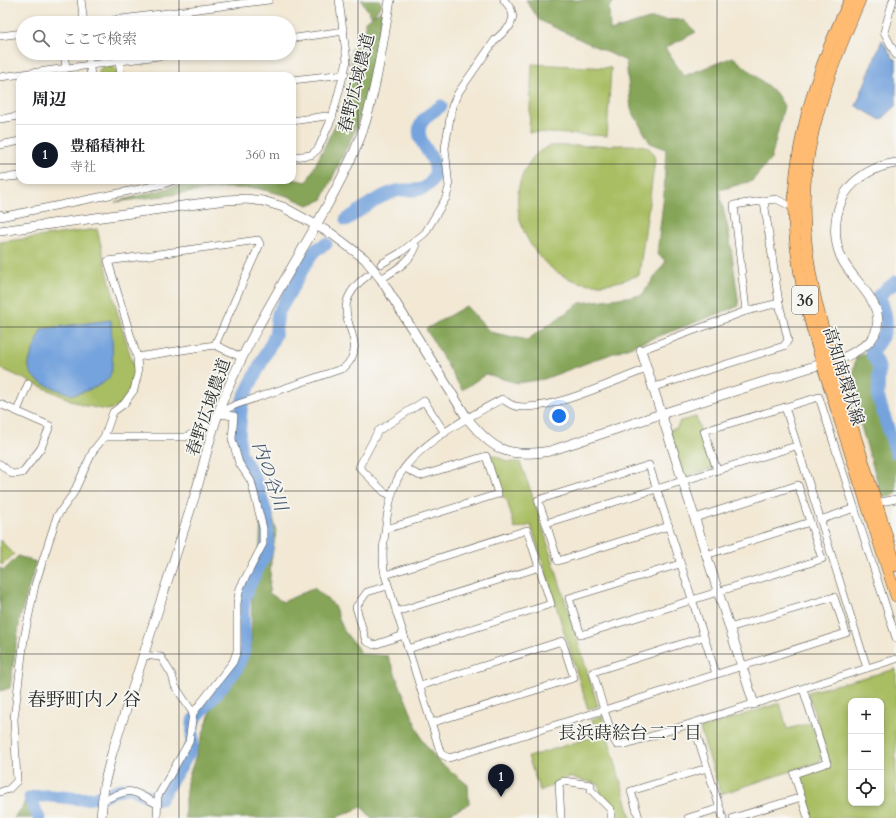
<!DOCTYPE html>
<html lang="ja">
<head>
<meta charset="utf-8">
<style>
	:root { --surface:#fff; --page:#f2f2f2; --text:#202124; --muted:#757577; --line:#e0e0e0; --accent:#111827 }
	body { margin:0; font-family:Cardo,"Noto Serif JP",serif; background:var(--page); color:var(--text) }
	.controls { position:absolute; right:12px; bottom:12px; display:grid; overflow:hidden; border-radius:8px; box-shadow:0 2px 6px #0003 }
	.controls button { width:36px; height:36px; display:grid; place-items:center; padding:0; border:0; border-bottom:1px solid var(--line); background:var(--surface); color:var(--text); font:20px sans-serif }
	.you { position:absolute; left:559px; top:416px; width:14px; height:14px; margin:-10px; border:3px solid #fff; border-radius:50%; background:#1a73e8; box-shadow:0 0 0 6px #1a73e833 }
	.badge { display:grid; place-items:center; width:26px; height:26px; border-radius:50%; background:var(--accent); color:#fff; font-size:13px; font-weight:700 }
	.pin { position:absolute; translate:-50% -33px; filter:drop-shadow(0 1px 2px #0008) }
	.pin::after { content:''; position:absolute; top:21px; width:14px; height:12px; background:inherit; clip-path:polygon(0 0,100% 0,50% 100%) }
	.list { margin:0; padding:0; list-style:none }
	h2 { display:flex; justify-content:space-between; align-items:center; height:52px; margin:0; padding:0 16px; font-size:17px }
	h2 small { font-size:13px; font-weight:400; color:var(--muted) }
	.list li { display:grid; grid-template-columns:26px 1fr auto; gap:12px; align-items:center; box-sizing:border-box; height:60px; padding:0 16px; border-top:1px solid var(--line) }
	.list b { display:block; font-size:15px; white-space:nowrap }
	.list p { margin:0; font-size:13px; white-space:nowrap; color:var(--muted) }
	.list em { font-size:13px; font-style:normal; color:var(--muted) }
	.icon { flex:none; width:22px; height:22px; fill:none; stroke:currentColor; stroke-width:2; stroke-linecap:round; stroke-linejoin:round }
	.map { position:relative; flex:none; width:896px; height:818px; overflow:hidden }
	.search { position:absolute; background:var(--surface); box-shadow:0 2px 6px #0003; left:16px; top:16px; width:280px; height:44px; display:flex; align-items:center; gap:10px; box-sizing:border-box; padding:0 14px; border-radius:22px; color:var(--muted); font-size:15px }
	.panel { position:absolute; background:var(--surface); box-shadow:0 2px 6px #0003; left:16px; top:72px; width:280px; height:112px; border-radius:12px }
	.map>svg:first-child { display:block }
	.green { fill:#a9be62; stroke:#6a7446; fill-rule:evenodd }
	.forest { fill:#86a558; stroke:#586842 }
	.water { fill:#74a3dd; stroke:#506784 }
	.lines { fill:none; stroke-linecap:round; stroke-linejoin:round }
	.river { stroke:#74a3dd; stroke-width:13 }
	.minor-casing { stroke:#494744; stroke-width:8 }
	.tertiary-casing { stroke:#494744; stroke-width:10 }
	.primary-casing { stroke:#494744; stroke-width:12 }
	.minor { stroke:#fff; stroke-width:7 }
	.tertiary { stroke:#fff; stroke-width:9 }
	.primary { stroke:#febb71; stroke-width:11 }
	.grid { fill:none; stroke:#2b2b2b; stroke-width:1; stroke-opacity:0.55 }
	.labels { text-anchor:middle; stroke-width:3.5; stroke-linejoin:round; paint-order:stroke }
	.shield { fill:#f6f6f2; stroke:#686867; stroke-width:1 }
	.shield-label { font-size:16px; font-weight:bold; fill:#2b2b2b }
	.street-label { font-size:17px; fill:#2b2b2b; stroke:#f6f6f2 }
	.water-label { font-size:18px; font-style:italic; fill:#455569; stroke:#f6f6f2 }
	.neighbourhood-label { font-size:18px; fill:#2b2b2b; stroke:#f6f6f2 }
	.quarter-label { font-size:19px; fill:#2b2b2b; stroke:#f6f6f2 }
</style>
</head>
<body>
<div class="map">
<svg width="896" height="818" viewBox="0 0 896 818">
	<rect width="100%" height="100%" fill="#f6f6f2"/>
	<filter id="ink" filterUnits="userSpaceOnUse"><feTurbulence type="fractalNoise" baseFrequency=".025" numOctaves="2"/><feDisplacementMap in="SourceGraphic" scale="8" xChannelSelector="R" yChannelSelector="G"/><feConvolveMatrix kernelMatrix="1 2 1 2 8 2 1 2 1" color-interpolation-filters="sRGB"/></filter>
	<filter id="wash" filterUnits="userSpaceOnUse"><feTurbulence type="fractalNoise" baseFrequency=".012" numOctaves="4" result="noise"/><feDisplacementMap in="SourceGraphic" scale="16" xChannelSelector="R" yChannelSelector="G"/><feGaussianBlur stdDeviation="0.9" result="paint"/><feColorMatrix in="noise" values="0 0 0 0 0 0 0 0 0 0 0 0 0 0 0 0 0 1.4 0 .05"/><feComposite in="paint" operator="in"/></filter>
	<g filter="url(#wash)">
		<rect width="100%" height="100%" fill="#f2e8d4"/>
		<g class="green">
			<path d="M532 64 611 68 607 136 529 132Z"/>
			<path d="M113 66 117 70V76H99V70L102 67Z"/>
			<path d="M629 145C644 146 651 143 655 160L639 275C623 281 609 285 592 284 537 281 497 209 529 163 533 156 541 149 550 146 556 145 564 146 571 146 590 146 610 145 629 145Z"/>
			<path d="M97 229 118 315 135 370 129 393 116 408 106 410 82 405 0 368V242Z"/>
			<path d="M696 417 713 468 684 477 670 430 677 428 680 421Z"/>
			<path d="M490 454 509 462H520L533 497 598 706 588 709 531 525 515 529 507 500 502 496 487 456Z"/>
			<path d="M0 540 14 554 2 565 0 563Z"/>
			<path d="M896 669V818H811L799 776 830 764 808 692ZM851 701H881V803H851Z"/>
			<path d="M780 703 787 729 811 723 822 755 819 762 721 794 700 729Z"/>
			<path d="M602 716 631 818H621L600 792 599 784 568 777 540 791 528 757 596 736 592 719Z"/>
		</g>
		<g class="forest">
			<path d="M361 0H379L382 4 373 16 383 10 370 84 356 128 322 200 308 205 288 196 256 188H224L115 202 173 187 190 180 292 179 307 182 345 105 351 80V49L365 40V21L372 17Z"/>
			<path d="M526 0H616L609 7 610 31 649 19 683 20 696 32 665 48 684 76 733 57 776 93 784 106 771 159 752 181 719 190 729 234 739 306 544 379 517 383 486 374 462 390 426 329 466 306 490 332 527 340 580 303 642 295 666 261 657 254 664 194 666 149 650 143 631 109 626 61 539 20Z"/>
			<path d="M869 352 876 368 874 391 892 452 896 460V494L882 497 850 389 856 357Z"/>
			<path d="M272 510 276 532 271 561 269 593 283 602 314 588 334 605 344 631 362 654 388 656 422 740 438 761 468 785 469 804 441 818H372L362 807 335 818H185V800L187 782 212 707 219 690 240 671 251 650 252 585 260 547 261 515Z"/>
			<path d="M18 556 36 562 20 618 10 688 0 691V568L4 570Z"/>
			<path d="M27 796 31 808 39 818H14L22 808Z"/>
		</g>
		<g class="water">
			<path d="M882 40 894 59H896V106L881 120 856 106Z"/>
			<path d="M111 320C111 333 116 371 108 379 98 388 85 391 73 395 58 389 22 382 30 359 33 348 39 340 41 329Z"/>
		</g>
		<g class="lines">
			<g class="river">
				<path d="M346 220C363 209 374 198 396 191 408 188 421 194 430 183 451 160 402 141 426 117 430 113 436 110 441 106"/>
				<path d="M896 282 879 295C890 320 890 331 871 352L879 367 878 397 896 453"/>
				<path d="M106 795C138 778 134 797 160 799L189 753 192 744 193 721 236 670 245 648 243 614 244 599 250 584 266 553 268 537 267 516 255 478 241 455 239 439 241 412 243 399 275 335 278 313 309 258 315 250 326 244"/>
				<path d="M39 818 30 798C52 791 74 803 97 797"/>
			</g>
		</g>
	</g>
	<g filter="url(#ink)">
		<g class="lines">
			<defs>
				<g id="minor">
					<path d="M81 0 84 23"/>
					<path d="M893 0 884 32 896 55"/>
					<path d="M114 23V20L269 0"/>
					<path d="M0 36 23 33"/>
					<path d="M289 39 344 31"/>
					<path d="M64 53 66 68"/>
					<path d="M88 53 91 76"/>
					<path d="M118 53 121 76"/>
					<path d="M0 77 181 53"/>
					<path d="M292 80 345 74"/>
					<path d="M0 119 20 116"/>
					<path d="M292 121 326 116 332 118 347 61 339 0"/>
					<path d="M0 145 20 141"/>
					<path d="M292 157 311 155 318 149 332 118"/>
					<path d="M0 178 20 176"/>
					<path d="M0 214V217L164 184 174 180"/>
					<path d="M381 264 400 253 425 233 446 198 449 187 445 148 452 106 458 93 495 40 510 26 513 17 511 9 504 0"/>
					<path d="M381 279C394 271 411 261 416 247L414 243"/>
					<path d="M746 311 779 303"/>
					<path d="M641 350 746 311 734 205 776 199 795 208"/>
					<path d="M137 357 215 345 241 357"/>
					<path d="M647 369C615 380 548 413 515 406 510 405 506 401 502 399 470 416 413 446 397 480 391 494 388 508 386 524 384 541 381 558 385 575L441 754 449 758 604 710 593 672 703 637"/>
					<path d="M654 387 784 346 788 340 779 303 764 201"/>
					<path d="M0 404 50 426 41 448 22 473 12 474 0 464"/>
					<path d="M785 407 867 668"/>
					<path d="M17 411 28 384"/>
					<path d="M104 437 113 412 124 404 134 390 138 373 137 357 108 261 258 240 260 244 215 345"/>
					<path d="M717 470 704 431 819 397 896 638"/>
					<path d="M391 495 384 492 359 467 378 431 424 401 445 433"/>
					<path d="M876 503 896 499"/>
					<path d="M820 520 855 508"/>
					<path d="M546 523 538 500 649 465 716 674"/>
					<path d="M669 526 558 561 546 523 796 446"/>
					<path d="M386 528 393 527 498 494 486 456 420 476 405 468"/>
					<path d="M706 555 810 522"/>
					<path d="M680 564 569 598 581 635 822 559 798 485 695 518"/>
					<path d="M385 575 527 530 551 604 408 649"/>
					<path d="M388 586 367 592 356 607 366 641 374 645 404 635"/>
					<path d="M396 612 540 567"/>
					<path d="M729 628 834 597 846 633 604 710 614 740 617 745H623L896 659"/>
					<path d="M143 655 161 657 172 675 175 686 193 713"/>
					<path d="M420 686 562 641 574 678 431 723"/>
					<path d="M803 689 827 763 794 774 808 818"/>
					<path d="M693 723 723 818"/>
					<path d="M0 792 9 789 17 781 14 719 24 639 35 585 57 516 73 494 93 451 104 437H185C199 432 207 424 218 415 222 410 230 408 235 405L344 368C377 336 316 314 368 275"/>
					<path d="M102 801C132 788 128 788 157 804"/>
					<path d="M157 818 158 796 189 742 193 713 233 662 237 651V603L240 588 263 544V528L251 481 239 463 232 439 234 416 218 414"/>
					<path d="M561 818 559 783 564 781 591 785V790L611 810V818"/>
					<path d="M639 818 631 791 707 768"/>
					<path d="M688 818 720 808"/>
					<path d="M733 818 802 797"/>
				</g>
				<g id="tertiary">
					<path d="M0 231 226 200 246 199 263 201 283 207 332 234 365 259 381 279 467 418C493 451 508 458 550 451L661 414 847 356C858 350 872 344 876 331 886 301 851 281 841 257 835 243 834 230 837 215 839 206 843 195 849 188 862 173 877 166 896 163"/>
					<path d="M641 350 754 704"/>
					<path d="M101 818 104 785 112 753C139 668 167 583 194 498 205 464 211 426 226 393 261 309 317 234 355 150 374 108 382 46 390 0"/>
				</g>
				<g id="primary">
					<path d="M850 0C824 53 803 113 796 172 785 257 816 345 841 424 859 482 878 539 896 596"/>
					<path d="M860 0C836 56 813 112 806 173 797 253 823 331 846 407 863 460 880 513 896 566"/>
				</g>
			</defs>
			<use href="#minor" class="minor-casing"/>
			<use href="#tertiary" class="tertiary-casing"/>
			<use href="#primary" class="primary-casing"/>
			<use href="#minor" class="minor"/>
			<use href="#tertiary" class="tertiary"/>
			<use href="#primary" class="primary"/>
		</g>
	</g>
	<path class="grid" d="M179 0V23M358 0V818M538 0V818M717 0V818M179 53V76M0 164H20M292 164H896M179 180V818M0 327H896M0 491H896M0 654H896"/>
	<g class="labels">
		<rect class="shield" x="792" y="286" width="26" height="28" rx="3"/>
		<g class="shield-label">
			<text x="805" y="306">36</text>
		</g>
		<g class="street-label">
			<text transform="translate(356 83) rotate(-76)" y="6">春野広域農道</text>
			<text transform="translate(844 376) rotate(73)" y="6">高知南環状線</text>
			<text transform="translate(208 407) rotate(-71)" y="6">春野広域農道</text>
		</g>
		<g class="water-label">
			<text transform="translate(270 476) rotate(71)" y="6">内の谷川</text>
		</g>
		<g class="neighbourhood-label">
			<text x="630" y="739">長浜蒔絵台二丁目</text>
		</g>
		<g class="quarter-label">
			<text x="84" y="706">春野町内ノ谷</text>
		</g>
	</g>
</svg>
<div class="controls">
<button>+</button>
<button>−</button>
<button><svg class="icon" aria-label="locate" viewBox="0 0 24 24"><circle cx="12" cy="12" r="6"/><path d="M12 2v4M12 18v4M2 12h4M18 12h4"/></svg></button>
</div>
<div class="you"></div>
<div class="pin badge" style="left:501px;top:797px">1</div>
<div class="search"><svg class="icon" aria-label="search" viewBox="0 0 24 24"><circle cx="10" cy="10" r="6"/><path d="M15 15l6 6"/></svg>ここで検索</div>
<section class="panel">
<h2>周辺<small></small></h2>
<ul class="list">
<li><span class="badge">1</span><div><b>豊稲積神社</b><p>寺社</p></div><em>360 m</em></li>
</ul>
</section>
</div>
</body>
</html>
